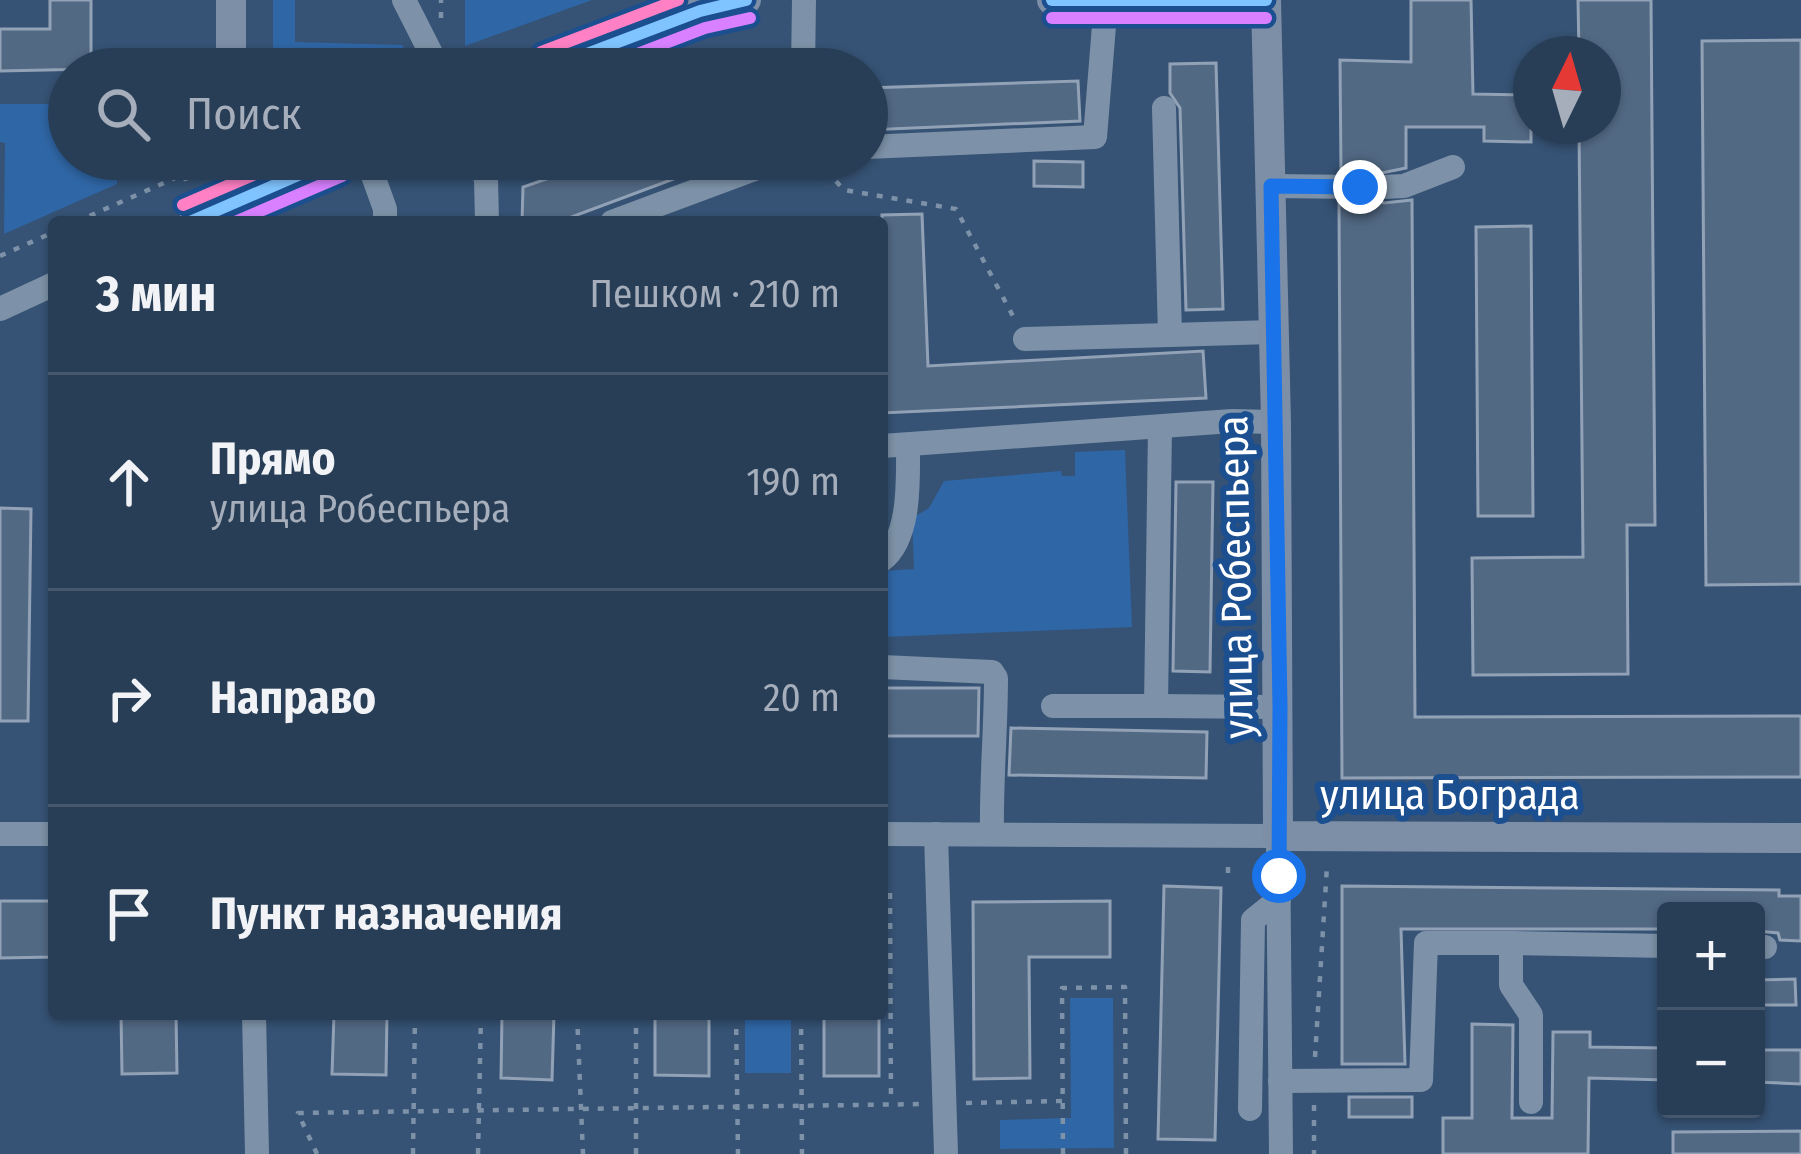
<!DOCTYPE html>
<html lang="ru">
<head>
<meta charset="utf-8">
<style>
	:root { --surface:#283e57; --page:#30455d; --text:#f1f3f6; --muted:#a5aeba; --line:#44576d }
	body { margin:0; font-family:"Fira Sans Condensed",sans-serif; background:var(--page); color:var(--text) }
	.controls { position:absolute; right:36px; bottom:36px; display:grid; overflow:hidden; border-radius:12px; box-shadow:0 3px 9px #0004 }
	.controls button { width:108px; height:108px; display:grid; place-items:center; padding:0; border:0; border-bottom:3px solid var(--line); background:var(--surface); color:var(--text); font:60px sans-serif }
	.compass { position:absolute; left:1513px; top:36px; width:108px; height:108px; border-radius:50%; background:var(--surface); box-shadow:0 3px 9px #0004; rotate:5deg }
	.stop { position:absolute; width:36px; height:36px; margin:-27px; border:9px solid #1a73e8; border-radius:50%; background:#fff }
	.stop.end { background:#1a73e8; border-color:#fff; box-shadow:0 3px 12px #0008 }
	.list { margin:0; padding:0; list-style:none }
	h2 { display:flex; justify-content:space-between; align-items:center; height:156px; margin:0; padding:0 48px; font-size:51px }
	h2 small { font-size:39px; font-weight:400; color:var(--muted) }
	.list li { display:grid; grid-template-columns:78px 1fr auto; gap:36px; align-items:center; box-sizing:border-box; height:216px; padding:0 48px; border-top:3px solid var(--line) }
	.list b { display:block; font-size:45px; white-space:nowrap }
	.list p { margin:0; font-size:39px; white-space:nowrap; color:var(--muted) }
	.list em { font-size:39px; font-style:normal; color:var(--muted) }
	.icon { flex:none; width:66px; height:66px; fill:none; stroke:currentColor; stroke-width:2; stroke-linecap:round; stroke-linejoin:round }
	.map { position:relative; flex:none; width:1801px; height:1154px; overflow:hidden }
	.search { position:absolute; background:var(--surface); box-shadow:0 3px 9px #0004; left:48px; top:48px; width:840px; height:132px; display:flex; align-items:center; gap:30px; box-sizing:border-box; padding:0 42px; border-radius:66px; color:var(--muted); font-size:45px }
	.panel { position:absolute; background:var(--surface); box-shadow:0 3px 9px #0004; left:48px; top:216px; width:840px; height:804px; border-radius:12px }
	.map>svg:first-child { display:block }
	.green { fill:#2f66a5 }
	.building { fill:#526984; stroke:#92a2b6; stroke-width:3 }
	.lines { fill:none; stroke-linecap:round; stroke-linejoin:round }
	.path { stroke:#7d92a8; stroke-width:4.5; stroke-dasharray:6 9; stroke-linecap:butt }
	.minor { stroke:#7d92a8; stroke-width:24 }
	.major { stroke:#7d8ea7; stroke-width:30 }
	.bus-1-casing { stroke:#1b4f8f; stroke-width:21 }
	.bus-2-casing { stroke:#1b4f8f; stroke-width:21 }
	.bus-3-casing { stroke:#1b4f8f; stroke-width:21 }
	.bus-1 { stroke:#80c4ff; stroke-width:12 }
	.bus-2 { stroke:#d880ff; stroke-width:12 }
	.bus-3 { stroke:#ff80c5; stroke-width:12 }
	.route { stroke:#1a73e8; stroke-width:15 }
	.labels { text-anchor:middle; stroke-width:12; stroke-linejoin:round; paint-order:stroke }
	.street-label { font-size:42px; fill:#fff; stroke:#1b4f8f }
</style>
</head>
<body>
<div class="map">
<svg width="1801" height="1154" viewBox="0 0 1801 1154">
	<rect width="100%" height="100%" fill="#365274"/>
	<g class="green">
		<path d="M273 0H295V42L403 45 406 69H273Z"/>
		<path d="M465 0H592L465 46Z"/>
		<path d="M0 104H69V159H116L117 184 4 234 5 143 0 142Z"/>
		<path d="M1125 450 1132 627 882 637V571L914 569 912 518 929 508 944 481 1061 471 1062 476H1075V452Z"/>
		<path d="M1070 998H1113L1114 1148 1000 1149V1120L1071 1118Z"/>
		<rect x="745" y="1014" width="46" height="59"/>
	</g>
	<g class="building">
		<path d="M50 0H91V69L0 71V29H50Z"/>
		<path d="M1411 0H1471L1473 94 1531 95V142L1484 141V127H1406V168L1372 175 1341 170 1340 60 1411 62Z"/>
		<path d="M1578 0H1651L1655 525H1627L1628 674 1473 675 1472 558 1583 557 1579 126H1603V54H1579Z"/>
		<path d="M1801 40V584L1706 585 1702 41Z"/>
		<path d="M1216 63 1223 309 1186 310 1180 108 1170 93V64Z"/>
		<path d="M1078 81 1080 121 867 130V88Z"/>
		<path d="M604 159H721L722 161 566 219V222H522L523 187Z"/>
		<path d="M1034 161 1083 162V187L1034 186Z"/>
		<path d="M1372 199 1384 203 1412 200 1415 717 1801 716V777L1342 778 1339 203H1362Z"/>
		<path d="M922 214 928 366 1203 351 1206 398 882 413V215Z"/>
		<path d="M1531 226 1533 516H1478L1476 227Z"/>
		<path d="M1176 482H1213L1210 672 1173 671Z"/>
		<path d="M0 508 31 509 28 721H0Z"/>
		<path d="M882 688H979L978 736H882Z"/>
		<path d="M1011 728 1207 732 1206 778 1009 775Z"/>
		<path d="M1164 886 1221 888 1215 1140 1158 1139Z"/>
		<path d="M1342 886 1779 890V896H1801V941L1780 940 1778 933 1756 931V911H1666V929H1401L1405 1064H1342Z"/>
		<path d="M0 901H54V957L0 958Z"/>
		<path d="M1110 901V957H1029L1030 1078 974 1079 973 902Z"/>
		<path d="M1795 979 1796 1005H1756V980Z"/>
		<path d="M121 1014H176L177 1073 122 1074Z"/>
		<path d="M334 1014H387L386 1075 332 1074Z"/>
		<path d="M502 1014H554L552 1080 501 1078Z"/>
		<path d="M655 1014H709V1076L655 1075Z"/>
		<rect x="824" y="1014" width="55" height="62"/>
		<path d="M1472 1024 1513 1025 1512 1118H1552L1553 1032H1590V1047L1666 1048V1080L1589 1078 1588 1154H1443V1118H1472Z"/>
		<path d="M1756 1050H1801V1084L1756 1082Z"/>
		<rect x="1349" y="1097" width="63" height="20"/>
		<path d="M1801 1131V1154H1673V1132Z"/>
	</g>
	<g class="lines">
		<g class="path">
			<path d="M441 18V0"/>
			<path d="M816 159 844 190 956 209 1014 318"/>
			<path d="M76 222 184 174 186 181"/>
			<path d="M283 222 285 221"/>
			<path d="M0 256 54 232"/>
			<path d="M1228 873V864"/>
			<path d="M890 893 891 1103"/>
			<path d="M577 1014 583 1154"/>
			<path d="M736 1014 738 1154"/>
			<path d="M801 1014 802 1154"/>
			<path d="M1315 1057 1327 866"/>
			<path d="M966 1103 1062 1101"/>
			<path d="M1314 1105V1154"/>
			<path d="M317 1154 298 1113 924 1104"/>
			<path d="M413 1154 415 1014"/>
			<path d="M478 1154 481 1014"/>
			<path d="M636 1154V1014"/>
			<path d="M1063 1154 1062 988 1125 987 1126 1154"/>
		</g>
		<g class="minor">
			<path d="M404 0 439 69"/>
			<path d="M803 69 804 0"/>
			<path d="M1164 108 1170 335 1274 332"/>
			<path d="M867 147 1095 137 1106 1"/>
			<path d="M367 159 385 209V222"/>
			<path d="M476 159 486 179 487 222"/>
			<path d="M1271 186 1361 187"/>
			<path d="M1383 187 1404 186 1453 167"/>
			<path d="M190 222 242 198 243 222"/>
			<path d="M612 222 781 159"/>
			<path d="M0 309 54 284"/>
			<path d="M1025 339 1170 335"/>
			<path d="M882 446 1232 421 1276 422"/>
			<path d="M882 560C911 538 908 479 908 445"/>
			<path d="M882 667 992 672 996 678C996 730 991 781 992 834"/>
			<path d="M1053 706H1156L1160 428"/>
			<path d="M1156 706 1280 707"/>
			<path d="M0 834H54"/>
			<path d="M882 834 1278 836 1281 1154"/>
			<path d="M936 834 946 1154"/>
			<path d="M1756 947H1765"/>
			<path d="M254 1014 257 1154"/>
			<path d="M1280 1081 1421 1080 1426 943H1511"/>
			<path d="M1531 1102V1015L1511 985V943L1666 946"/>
			<path d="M1250 1109 1253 920 1279 899"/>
		</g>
		<g class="major">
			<path d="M231 0V69"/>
			<path d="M1052 0 1266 3"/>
			<path d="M1266 0 1276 422 1278 836 1801 838"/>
			<path d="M547 69 700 11 746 0"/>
			<path d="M237 159 242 198 335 159"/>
		</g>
		<defs>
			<g id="bus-1">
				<path d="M1052 0H1266"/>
				<path d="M547 69 700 11 746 0"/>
				<path d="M190 222 335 159"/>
			</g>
			<g id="bus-2">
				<path d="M1052 18H1266"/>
				<path d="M598 69 705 28 750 18"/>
				<path d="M235 222 342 176"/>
			</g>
			<g id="bus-3">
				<path d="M541 52 678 0"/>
				<path d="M183 205 290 159"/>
			</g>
		</defs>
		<use href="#bus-1" class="bus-1-casing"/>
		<use href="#bus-2" class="bus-2-casing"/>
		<use href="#bus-3" class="bus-3-casing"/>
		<use href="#bus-1" class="bus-1"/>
		<use href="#bus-2" class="bus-2"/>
		<use href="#bus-3" class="bus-3"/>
	</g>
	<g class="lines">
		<path class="route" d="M1279 876 1280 706 1271 186 1360 187"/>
	</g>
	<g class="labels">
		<g class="street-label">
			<text transform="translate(1235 577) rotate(-91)" y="15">улица Робеспьера</text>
			<text x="1450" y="809">улица Бограда</text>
		</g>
	</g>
</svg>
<div class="controls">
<button>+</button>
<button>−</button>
</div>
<svg class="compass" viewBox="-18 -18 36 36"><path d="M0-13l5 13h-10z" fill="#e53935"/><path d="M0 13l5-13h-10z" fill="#a5aeba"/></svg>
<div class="stop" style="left:1279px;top:876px"></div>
<div class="stop end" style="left:1360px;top:187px"></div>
<div class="search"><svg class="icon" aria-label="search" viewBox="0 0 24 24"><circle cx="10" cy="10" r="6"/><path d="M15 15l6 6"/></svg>Поиск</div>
<section class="panel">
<h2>3 мин<small>Пешком · 210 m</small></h2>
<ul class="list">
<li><svg class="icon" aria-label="ahead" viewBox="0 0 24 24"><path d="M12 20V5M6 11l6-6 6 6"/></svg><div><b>Прямо</b><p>улица Робеспьера</p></div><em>190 m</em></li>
<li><svg class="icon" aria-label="right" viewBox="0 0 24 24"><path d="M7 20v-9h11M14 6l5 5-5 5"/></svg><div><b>Направо</b></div><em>20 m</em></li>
<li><svg class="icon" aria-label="arrive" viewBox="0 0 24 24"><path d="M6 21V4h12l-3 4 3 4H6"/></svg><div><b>Пункт назначения</b></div></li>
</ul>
</section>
</div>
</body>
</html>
